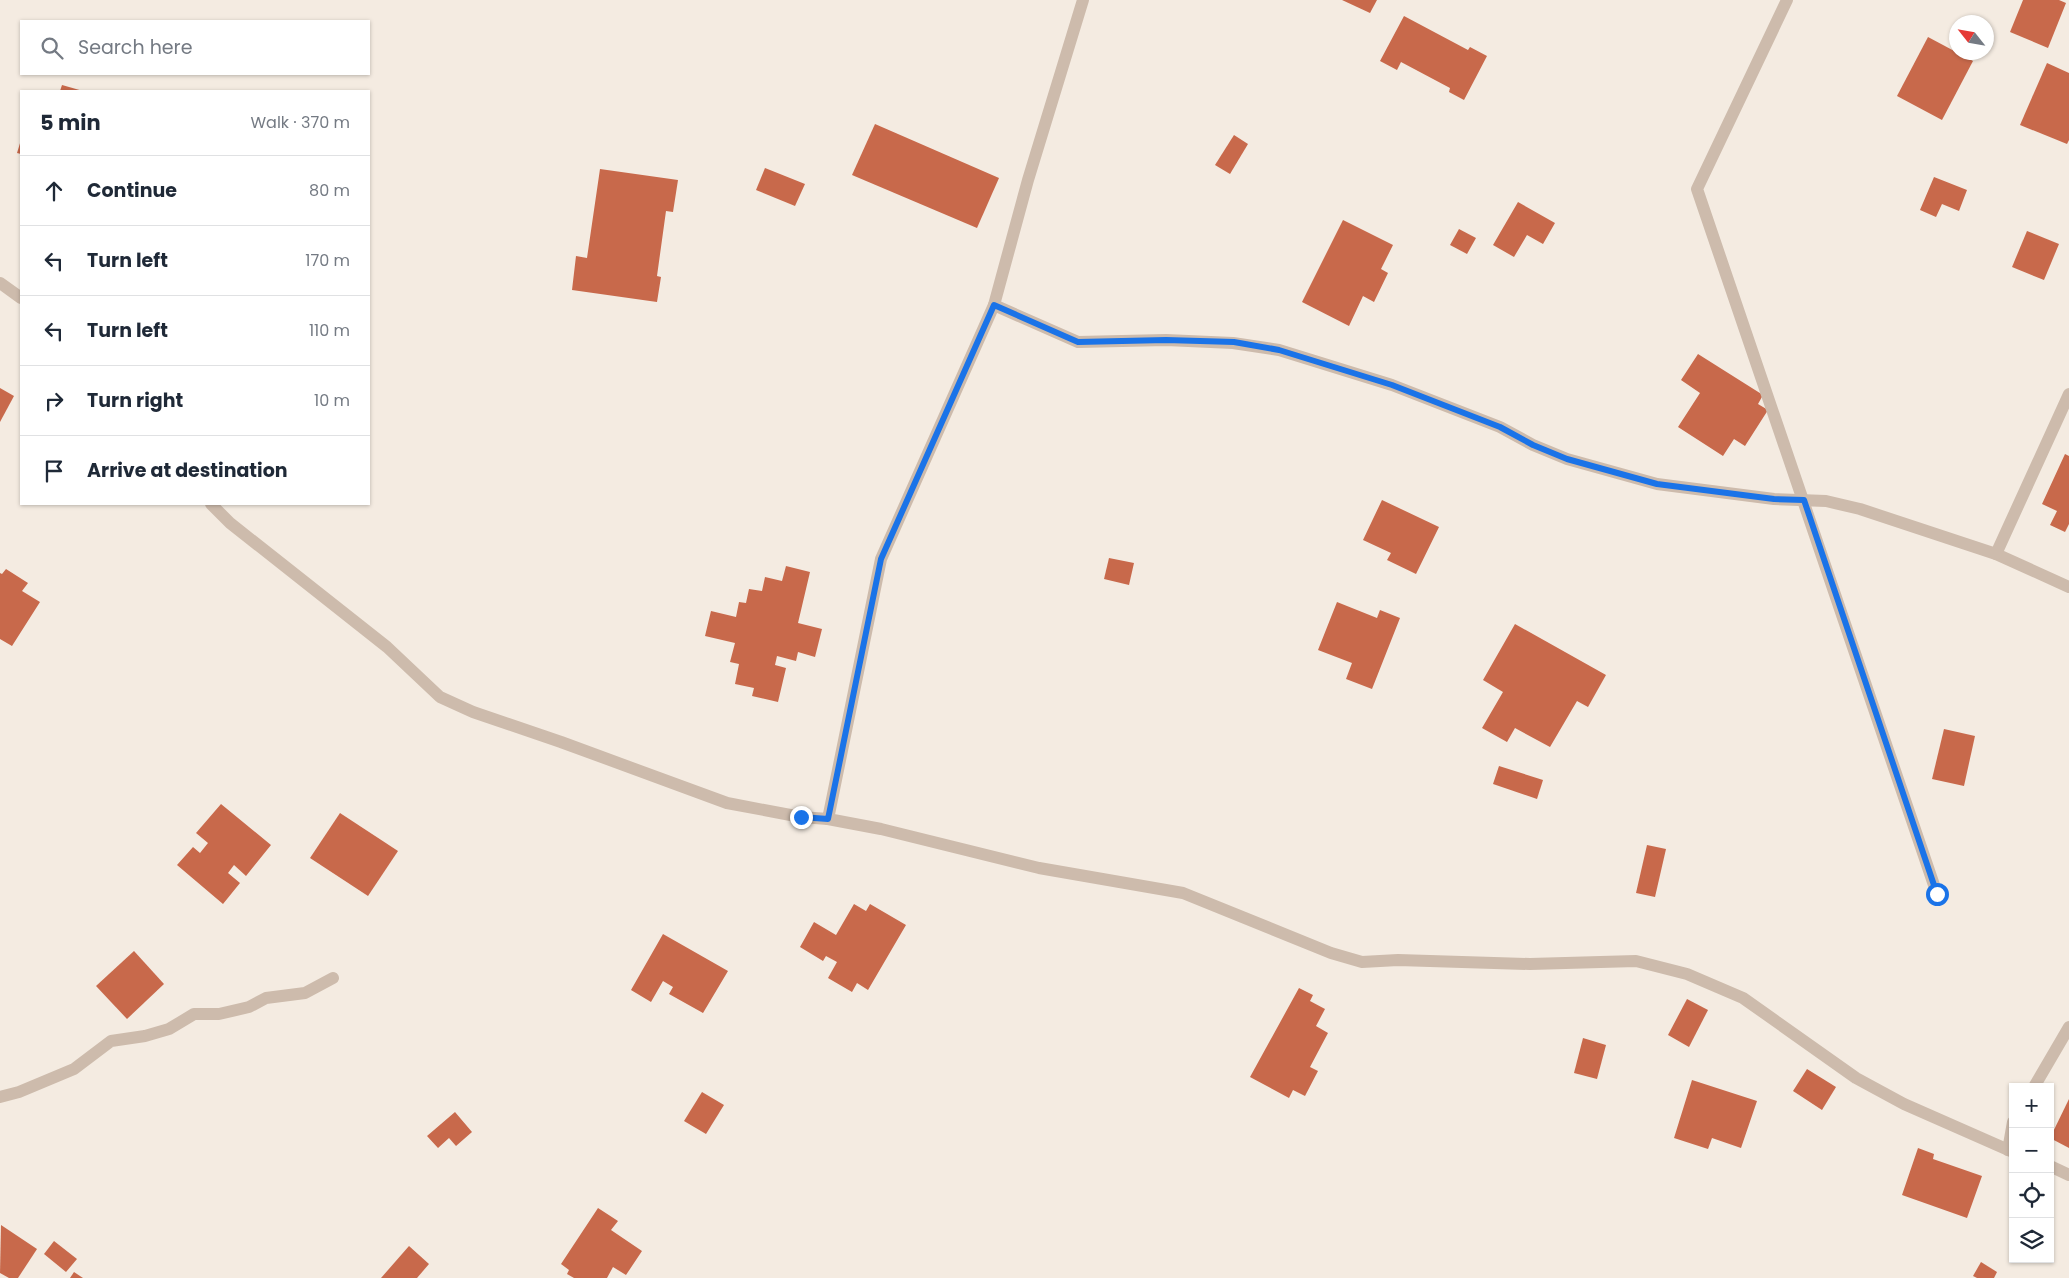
<!DOCTYPE html>
<html lang="en">
<head>
<meta charset="utf-8">
<style>
	:root { --surface:#fff; --page:#f6f6f7; --text:#1f2937; --muted:#747a83; --line:#e0e1e3 }
	body { margin:0; font-family:Poppins,sans-serif; background:var(--page); color:var(--text) }
	.controls { position:absolute; right:15px; bottom:15px; display:grid; overflow:hidden; border-radius:0px; box-shadow:0 1px 4px #0004 }
	.controls button { width:45px; height:45px; display:grid; place-items:center; padding:0; border:0; border-bottom:1px solid var(--line); background:var(--surface); color:var(--text); font:25px sans-serif }
	.compass { position:absolute; left:1949px; top:15px; width:45px; height:45px; border-radius:50%; background:var(--surface); box-shadow:0 1px 4px #0004; rotate:301deg }
	.stop { position:absolute; width:15px; height:15px; margin:-11px; border:4px solid #1a73e8; border-radius:50%; background:#fff }
	.stop.end { background:#1a73e8; border-color:#fff; box-shadow:0 1px 5px #0008 }
	.list { margin:0; padding:0; list-style:none }
	h2 { display:flex; justify-content:space-between; align-items:center; height:65px; margin:0; padding:0 20px; font-size:21px }
	h2 small { font-size:16px; font-weight:400; color:var(--muted) }
	.list li { display:grid; grid-template-columns:32px 1fr auto; gap:15px; align-items:center; box-sizing:border-box; height:70px; padding:0 20px; border-top:1px solid var(--line) }
	.list b { display:block; font-size:19px; white-space:nowrap }
	.list em { font-size:16px; font-style:normal; color:var(--muted) }
	.icon { flex:none; width:28px; height:28px; fill:none; stroke:currentColor; stroke-width:2; stroke-linecap:round; stroke-linejoin:round }
	.map { position:relative; flex:none; width:2069px; height:1278px; overflow:hidden }
	.search { position:absolute; background:var(--surface); box-shadow:0 1px 4px #0004; left:20px; top:20px; width:350px; height:55px; display:flex; align-items:center; gap:12px; box-sizing:border-box; padding:0 18px; border-radius:0px; color:var(--muted); font-size:19px }
	.panel { position:absolute; background:var(--surface); box-shadow:0 1px 4px #0004; left:20px; top:90px; width:350px; height:415px; border-radius:0px }
	.map>svg:first-child { display:block }
	.building { fill:#c8694b }
	.lines { fill:none; stroke-linecap:round; stroke-linejoin:round }
	.street { stroke:#cdbbac; stroke-width:12 }
	.route { stroke:#1a73e8; stroke-width:6 }
</style>
</head>
<body>
<div class="map">
<svg width="2069" height="1278" viewBox="0 0 2069 1278">
	<rect width="100%" height="100%" fill="#f4ebe1"/>
	<g class="building">
		<path d="M1342 0H1377L1370 13Z"/>
		<path d="M2023 0H2059L2066 3 2048 48 2010 32Z"/>
		<path d="M1404 16 1468 50 1470 47 1487 56 1464 100 1449 92 1450 88 1401 62 1397 70 1380 61Z"/>
		<path d="M1928 37 1973 61 1942 120 1897 96Z"/>
		<path d="M2047 63 2069 73V140L2067 144 2020 125Z"/>
		<path d="M62 85 83 91H60Z"/>
		<path d="M875 124 999 178 977 228 852 175Z"/>
		<path d="M1234 135 1248 144 1230 174 1215 165Z"/>
		<path d="M21 140V154L17 153Z"/>
		<path d="M765 168 805 184 795 206 756 190Z"/>
		<path d="M600 169 678 180 673 212 666 211 657 276 661 277 657 302 572 290 576 256 587 258Z"/>
		<path d="M1934 177 1967 190 1959 211 1942 204 1936 217 1920 210Z"/>
		<path d="M1518 202 1555 223 1543 244 1527 235 1514 257 1493 245Z"/>
		<path d="M1343 220 1393 245 1381 269 1388 273 1374 302 1363 296 1349 326 1302 302Z"/>
		<path d="M1459 229 1476 238 1467 254 1450 245Z"/>
		<path d="M2027 231 2059 244 2044 280 2012 267Z"/>
		<path d="M1698 354 1763 395 1758 404 1768 410 1745 446 1734 439 1723 456 1678 427 1700 393 1681 380Z"/>
		<path d="M0 388 14 396 0 422Z"/>
		<path d="M2065 454 2069 456V524L2065 532 2050 525 2057 511 2042 504Z"/>
		<path d="M1382 500 1439 527 1416 574 1387 560 1391 553 1363 540Z"/>
		<path d="M1109 558 1134 563 1129 585 1104 579Z"/>
		<path d="M786 566 810 572 798 623 822 629 815 657 798 652 796 661 777 656 775 665 786 668 778 702 752 696 754 688 735 684 739 664 730 662 735 643 705 636 711 611 736 617 739 602 746 603 749 589 762 591 765 577 782 581Z"/>
		<path d="M6 569 28 583 22 591 40 602 12 646 0 639V573L2 574Z"/>
		<path d="M1337 602 1377 618 1380 610 1400 618 1372 689 1346 679 1352 663 1318 650Z"/>
		<path d="M1515 624 1606 675 1588 707 1577 701 1550 747 1515 728 1507 742 1482 728 1503 692 1483 680Z"/>
		<path d="M1944 729 1975 736 1964 786 1932 779Z"/>
		<path d="M1499 766 1543 780 1537 799 1493 784Z"/>
		<path d="M221 804 271 845 246 876 234 865 228 873 240 883 223 904 177 865 193 847 200 853 208 843 196 833Z"/>
		<path d="M340 813 398 851 368 896 310 858Z"/>
		<path d="M1647 845 1666 849 1655 897 1636 893Z"/>
		<path d="M854 904 866 911 870 904 906 925 868 990 857 983 852 992 828 978 837 962 826 956 823 961 800 947 814 922 836 935Z"/>
		<path d="M663 934 728 971 703 1013 669 994 673 987 663 981 651 1002 631 990Z"/>
		<path d="M134 951 164 984 127 1019 96 986Z"/>
		<path d="M1299 988 1313 995 1310 1001 1325 1009 1316 1026 1328 1033 1310 1067 1318 1071 1305 1096 1293 1090 1289 1098 1250 1077Z"/>
		<path d="M1687 999 1708 1010 1689 1047 1668 1035Z"/>
		<path d="M1583 1038 1606 1045 1597 1079 1574 1073Z"/>
		<path d="M1807 1069 1836 1087 1822 1110 1793 1091Z"/>
		<path d="M1692 1080 1757 1101 1741 1148 1712 1138 1708 1149 1674 1138Z"/>
		<path d="M702 1092 724 1105 706 1134 684 1121Z"/>
		<path d="M2069 1099V1148L2050 1138Z"/>
		<path d="M455 1112 472 1132 456 1146 449 1138 438 1148 427 1136Z"/>
		<path d="M1918 1148 1934 1154 1933 1159 1982 1176 1967 1218 1902 1195Z"/>
		<path d="M598 1208 618 1221 611 1230 642 1251 626 1275 613 1267 607 1278H574L567 1274 569 1270 561 1264Z"/>
		<path d="M1 1225 37 1249 18 1278H9L0 1273Z"/>
		<path d="M54 1241 77 1259 66 1272 44 1254Z"/>
		<path d="M409 1246 429 1264 417 1278H381Z"/>
		<path d="M1981 1262 1997 1272 1994 1278H1977L1973 1276Z"/>
		<path d="M74 1272 83 1278H70Z"/>
	</g>
	<g class="lines">
		<g class="street">
			<path d="M1787 0 1697 189 1937 894"/>
			<path d="M0 283 21 298"/>
			<path d="M994 305 1078 342 1166 340 1233 343 1279 350 1392 385 1500 427 1533 445 1567 459 1657 484 1774 499 1826 501 1860 509 1996 554 2069 587"/>
			<path d="M211 504 230 523 387 647 440 697 473 712 561 742 727 803 801 817 828 819 881 559 994 305 1028 180 1083 0"/>
			<path d="M1996 554 2069 394"/>
			<path d="M828 819 881 829 1039 868 1183 893 1331 953 1362 962 1398 960 1530 964 1636 961 1687 974 1743 998 1856 1078 1904 1104 2013 1152"/>
			<path d="M2034 1087 2069 1027"/>
			<path d="M0 1097 19 1092 74 1069 111 1041 145 1036 169 1029 194 1014H219L249 1007 266 998 305 993 333 978"/>
			<path d="M2008 1150 2013 1122"/>
			<path d="M2050 1166 2069 1175"/>
		</g>
	</g>
	<g class="lines">
		<path class="route" d="M801 817 828 819 881 559 994 305 1078 342 1166 340 1234 342 1279 350 1392 385 1500 427 1533 445 1567 459 1657 484 1774 499 1804 500 1937 894"/>
	</g>
</svg>
<div class="controls">
<button>+</button>
<button>−</button>
<button><svg class="icon" aria-label="locate" viewBox="0 0 24 24"><circle cx="12" cy="12" r="6"/><path d="M12 2v4M12 18v4M2 12h4M18 12h4"/></svg></button>
<button><svg class="icon" aria-label="layers" viewBox="0 0 24 24"><path d="M12 4l9 5-9 5-9-5zM3 14l9 5 9-5"/></svg></button>
</div>
<svg class="compass" viewBox="-18 -18 36 36"><path d="M0-13l5 13h-10z" fill="#e53935"/><path d="M0 13l5-13h-10z" fill="#747a83"/></svg>
<div class="stop" style="left:1937px;top:894px"></div>
<div class="stop end" style="left:801px;top:817px"></div>
<div class="search"><svg class="icon" aria-label="search" viewBox="0 0 24 24"><circle cx="10" cy="10" r="6"/><path d="M15 15l6 6"/></svg>Search here</div>
<section class="panel">
<h2>5 min<small>Walk · 370 m</small></h2>
<ul class="list">
<li><svg class="icon" aria-label="ahead" viewBox="0 0 24 24"><path d="M12 20V5M6 11l6-6 6 6"/></svg><div><b>Continue</b></div><em>80 m</em></li>
<li><svg class="icon" aria-label="left" viewBox="0 0 24 24"><path d="M17 20v-9H6M10 6l-5 5 5 5"/></svg><div><b>Turn left</b></div><em>170 m</em></li>
<li><svg class="icon" aria-label="left" viewBox="0 0 24 24"><path d="M17 20v-9H6M10 6l-5 5 5 5"/></svg><div><b>Turn left</b></div><em>110 m</em></li>
<li><svg class="icon" aria-label="right" viewBox="0 0 24 24"><path d="M7 20v-9h11M14 6l5 5-5 5"/></svg><div><b>Turn right</b></div><em>10 m</em></li>
<li><svg class="icon" aria-label="arrive" viewBox="0 0 24 24"><path d="M6 21V4h12l-3 4 3 4H6"/></svg><div><b>Arrive at destination</b></div></li>
</ul>
</section>
</div>
</body>
</html>
